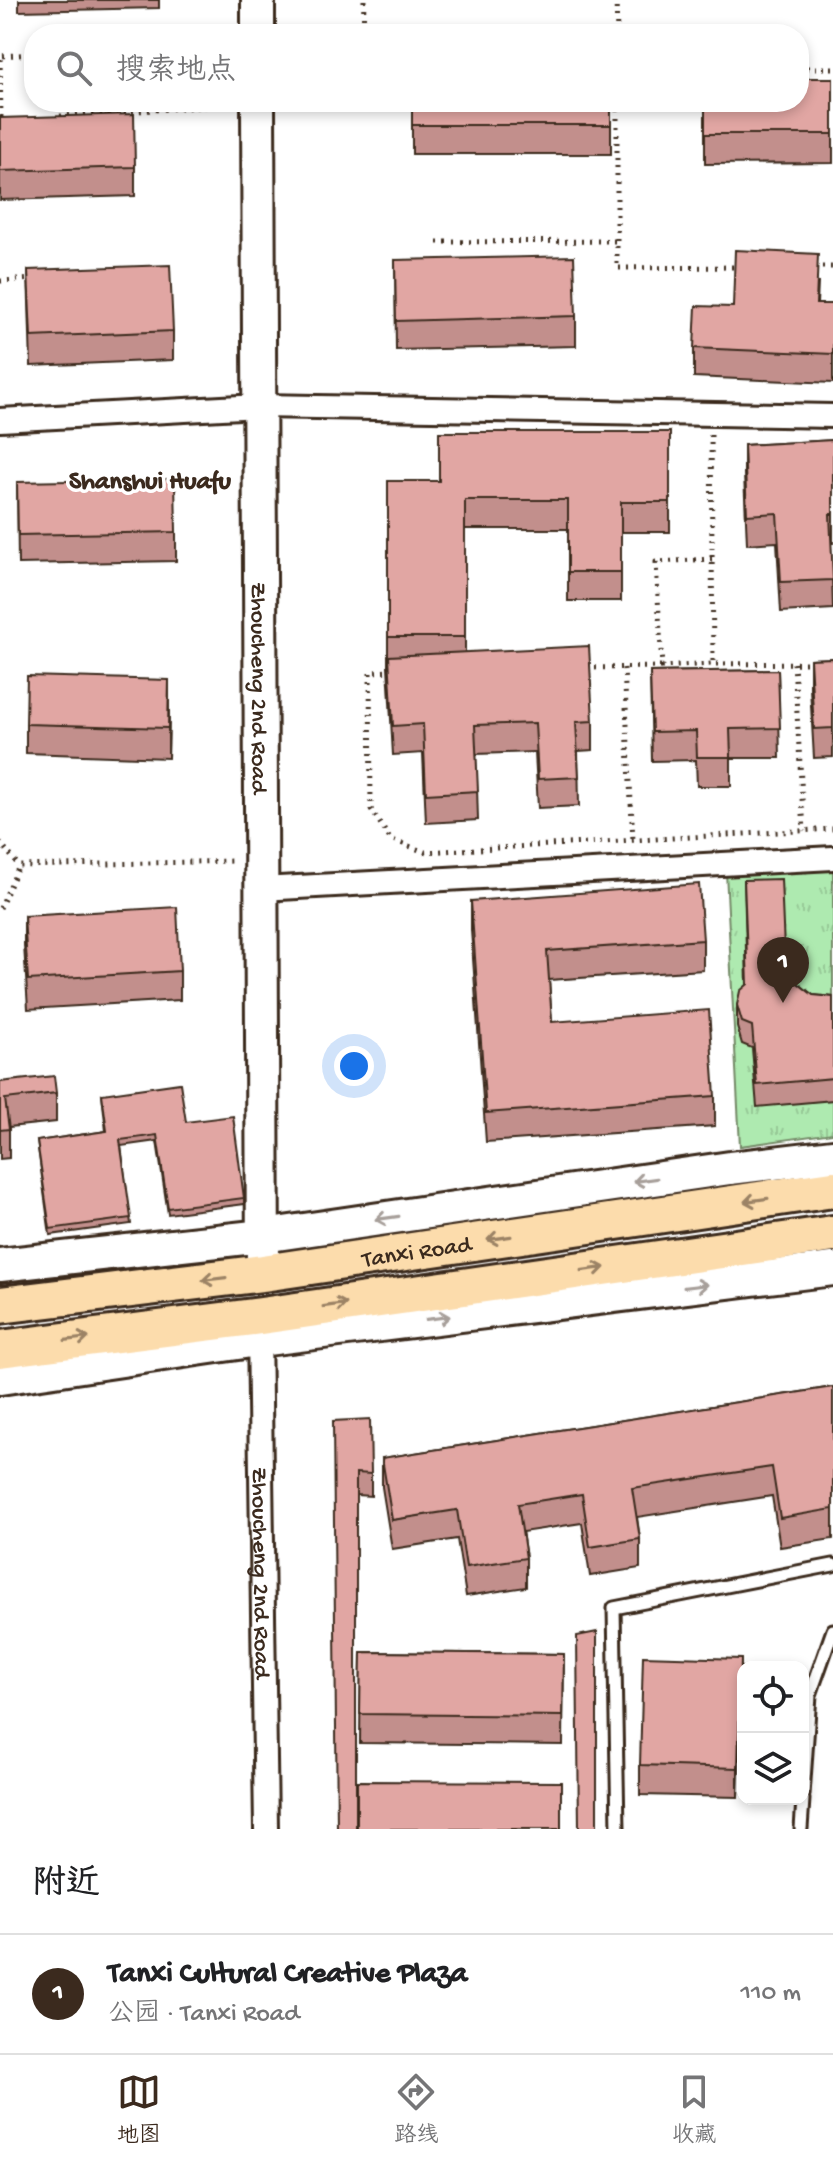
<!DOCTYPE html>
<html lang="zh">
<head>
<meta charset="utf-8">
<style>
	:root { --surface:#fff; --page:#f2f2f2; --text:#202124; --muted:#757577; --line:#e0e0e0; --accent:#3b2a1e }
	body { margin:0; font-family:"Gochi Hand","LXGW WenKai TC",sans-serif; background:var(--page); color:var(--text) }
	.controls { position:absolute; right:24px; bottom:24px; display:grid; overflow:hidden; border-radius:16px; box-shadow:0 4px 12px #0003 }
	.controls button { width:72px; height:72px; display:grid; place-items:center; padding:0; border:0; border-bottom:2px solid var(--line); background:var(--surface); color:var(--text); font:40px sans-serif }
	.you { position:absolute; left:354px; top:1066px; width:28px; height:28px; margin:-20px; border:6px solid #fff; border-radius:50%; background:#1a73e8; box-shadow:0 0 0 12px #1a73e833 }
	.badge { display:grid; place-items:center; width:52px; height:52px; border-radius:50%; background:var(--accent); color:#fff; font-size:26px; font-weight:700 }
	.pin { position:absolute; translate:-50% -66px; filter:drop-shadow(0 2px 4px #0008) }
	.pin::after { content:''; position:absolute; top:42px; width:28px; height:24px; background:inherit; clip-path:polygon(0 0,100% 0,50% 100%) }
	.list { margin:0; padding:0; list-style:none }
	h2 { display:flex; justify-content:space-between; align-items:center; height:104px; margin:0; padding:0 32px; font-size:34px }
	h2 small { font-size:26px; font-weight:400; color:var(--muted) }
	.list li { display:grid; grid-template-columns:52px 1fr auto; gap:24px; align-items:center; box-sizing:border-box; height:120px; padding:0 32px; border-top:2px solid var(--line) }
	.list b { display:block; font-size:30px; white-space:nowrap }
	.list p { margin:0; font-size:26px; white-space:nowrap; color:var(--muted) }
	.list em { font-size:26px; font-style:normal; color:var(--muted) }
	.icon { flex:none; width:44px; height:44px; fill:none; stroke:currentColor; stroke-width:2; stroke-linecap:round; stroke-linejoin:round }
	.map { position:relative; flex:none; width:833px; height:1829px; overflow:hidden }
	.search { position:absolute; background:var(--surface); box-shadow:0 4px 12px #0003; left:24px; right:24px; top:24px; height:88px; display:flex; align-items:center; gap:20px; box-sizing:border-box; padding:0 28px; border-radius:32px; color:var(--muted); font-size:30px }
	.sheet { height:224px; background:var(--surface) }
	nav { display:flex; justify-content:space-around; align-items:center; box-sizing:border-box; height:112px; border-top:2px solid var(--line); background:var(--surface); font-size:22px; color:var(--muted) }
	nav a { display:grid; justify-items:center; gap:4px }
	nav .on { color:var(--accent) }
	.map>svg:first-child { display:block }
	.grass { fill:url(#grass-tufts); stroke:#748a67; stroke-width:2 }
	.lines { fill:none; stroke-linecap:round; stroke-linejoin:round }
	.lane-casing { stroke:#3b2a1e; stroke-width:17 }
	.street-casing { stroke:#3b2a1e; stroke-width:28 }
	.secondary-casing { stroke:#3b2a1e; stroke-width:38 }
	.primary-casing { stroke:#3b2a1e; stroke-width:42 }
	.path { stroke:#3b2a1e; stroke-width:5; stroke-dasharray:2 6; stroke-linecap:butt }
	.lane { stroke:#fff; stroke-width:11 }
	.street { stroke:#fff; stroke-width:22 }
	.secondary { stroke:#fff; stroke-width:32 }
	.primary { stroke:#fcdcac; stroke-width:36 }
	.wall { fill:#c28f8c; stroke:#3b2a1e; stroke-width:2 }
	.shaded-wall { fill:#9e7472; stroke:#3b2a1e; stroke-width:2 }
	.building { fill:#e1a6a3; stroke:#3b2a1e; stroke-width:2 }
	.oneway { stroke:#a79f9a }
	.oneway2 { stroke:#9c8365 }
	.labels { text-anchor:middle; stroke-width:7; stroke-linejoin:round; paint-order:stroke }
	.street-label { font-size:24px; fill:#3b2a1e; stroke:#fff }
	.neighbourhood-label { font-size:26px; font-weight:bold; fill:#3b2a1e; stroke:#fff }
</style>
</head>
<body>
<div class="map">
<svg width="833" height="1829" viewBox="0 0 833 1829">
	<defs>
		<pattern id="grass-tufts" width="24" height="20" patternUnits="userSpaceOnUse" patternTransform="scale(2)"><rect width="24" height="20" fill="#aeeab0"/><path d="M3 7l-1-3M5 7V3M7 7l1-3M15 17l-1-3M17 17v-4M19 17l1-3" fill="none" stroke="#97c997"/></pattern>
	</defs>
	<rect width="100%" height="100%" fill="#fff"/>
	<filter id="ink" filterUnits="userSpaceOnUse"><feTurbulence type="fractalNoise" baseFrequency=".0125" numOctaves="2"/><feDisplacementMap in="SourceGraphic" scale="16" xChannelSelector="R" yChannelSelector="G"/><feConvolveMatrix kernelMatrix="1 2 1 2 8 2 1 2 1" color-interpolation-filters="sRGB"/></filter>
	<g filter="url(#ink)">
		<path class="grass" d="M833 867V1133L740 1146 726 872Z"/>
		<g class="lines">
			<defs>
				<g id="lane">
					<path d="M803 1795 810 1695 833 1630"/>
					<path d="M618 1829 614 1608 833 1565"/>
					<path d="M801 1829 803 1799"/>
				</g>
				<g id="street">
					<path d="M0 420 259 406 833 416"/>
					<path d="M261 889 833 858"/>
					<path id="s1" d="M259 1329 266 1829"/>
				</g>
				<g id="secondary">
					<path d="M258 0V34"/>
					<path id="s2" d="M258 102 263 1273"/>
					<path d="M0 1265 263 1236 730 1168 833 1156"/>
					<path d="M0 1378 258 1340 833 1269"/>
				</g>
				<g id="primary">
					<path id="s3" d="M0 1305 263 1273 833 1189"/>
					<path d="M0 1349 261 1316 833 1234"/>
				</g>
			</defs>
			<use href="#lane" class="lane-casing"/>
			<use href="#street" class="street-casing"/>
			<use href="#secondary" class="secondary-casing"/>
			<use href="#primary" class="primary-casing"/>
			<g class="path">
				<path d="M616 0 617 34"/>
				<path d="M363 34 364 0"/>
				<path d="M799 68H833"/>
				<path d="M617 102V268L740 267"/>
				<path d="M60 116 229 105"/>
				<path d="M6 120H1L0 56 34 54"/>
				<path d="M437 242 617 241"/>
				<path d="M814 267H833"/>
				<path d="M0 281 35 279"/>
				<path d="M711 435 713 664 814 663"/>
				<path d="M712 559 656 562 662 667 712 664"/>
				<path d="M794 663 804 831"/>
				<path d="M587 668 662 667"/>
				<path d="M624 668 633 840"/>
				<path d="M393 671 370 672 371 809 390 839 425 852 833 829"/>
				<path d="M0 842 19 866 235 861"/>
				<path d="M0 908 19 866"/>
			</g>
			<use href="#lane" class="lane"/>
			<use href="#street" class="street"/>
			<use href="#secondary" class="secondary"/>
			<use href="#primary" class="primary"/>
		</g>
		<g class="wall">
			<path d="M19 0H159V8L19 11Z"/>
			<path d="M833 78V163L705 164V102Z"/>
			<rect x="412" y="102" width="199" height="52"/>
			<path d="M0 118 135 167V196L0 200Z"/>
			<path d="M395 260 576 316V346L396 350Z"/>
			<path d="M28 270 173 331V360L31 366Z"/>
			<path d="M818 283 817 304H833V383L694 377V348L733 307Z"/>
			<path d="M670 432V532H621V601H568V529H465V652L593 721V750L578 751 579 806 538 808 535 752 476 754 478 820 426 823 423 753 393 755 388 666V481H439Z"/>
			<path d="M833 440V543H831L833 609 781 612 777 542 747 544 744 474V445Z"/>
			<path d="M17 482 176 532V561L18 564Z"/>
			<path d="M833 658V757L814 758 810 688V659Z"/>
			<path d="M778 670 780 758H731V786H697L696 760 652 761 650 672Z"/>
			<path d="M169 709 168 758 26 753V724Z"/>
			<path d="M744 880 785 973 813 995 833 997V1100L757 1107 752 1048 742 1044 737 1027V1005L747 985Z"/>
			<path d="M471 901 703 940V970L549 980 552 1022 715 1096V1126L486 1142 471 930Z"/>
			<path d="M24 916 180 971V1000L28 1009 24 945Z"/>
			<path d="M0 1082 56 1093V1122L9 1127V1158L0 1159Z"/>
			<path d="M102 1094 186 1122 244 1198V1204L168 1214 157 1141 121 1146 131 1224 50 1235 37 1141 106 1131Z"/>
			<path d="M833 1387V1539L780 1547 772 1496 637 1517 640 1539V1568L590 1576 582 1523 522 1532 526 1558V1587L466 1596 457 1539 392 1549 382 1487V1458Z"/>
			<path d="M333 1421 371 1474V1496L356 1495Z"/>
			<path d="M361 1652 564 1654 563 1745 360 1743Z"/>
			<path d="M741 1688 738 1797 640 1795V1765Z"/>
		</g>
		<g class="shaded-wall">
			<path d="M169 680V709L168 758V728Z"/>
			<path d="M741 1659V1688L738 1797V1768Z"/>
		</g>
		<g class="building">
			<path d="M799 78H833V134H705V102H799Z"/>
			<rect x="412" y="102" width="199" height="23"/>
			<path d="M134 114 135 167 0 171V118Z"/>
			<path d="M735 250 818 254 816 304H833V354L694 348 696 306 733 307Z"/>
			<path d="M574 256 576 316 396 321 395 260Z"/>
			<path d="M170 265 173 331 31 337 28 270Z"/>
			<path d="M439 432H670V502H621V572H568V500H465V637H388V481H439Z"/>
			<path d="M833 440V514H830L833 580 781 582 777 513 747 515 744 445Z"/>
			<path d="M175 479 176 532 18 535 17 482Z"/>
			<path d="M589 646 593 721 576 722 579 777 538 779 535 723 475 725 478 791 426 794 423 724 393 726 389 656Z"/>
			<path d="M833 658V728L814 729 810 659Z"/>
			<path d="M778 670 780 728 730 729 731 757H697L696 731 652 732 650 672Z"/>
			<path d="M27 676 169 680 168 728 26 724Z"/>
			<path d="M781 879 785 973 813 995 833 997V1078L757 1085 752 1026 742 1022 737 1005 740 991 748 984 744 880Z"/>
			<path d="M699 884 703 940 547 951 552 1022 709 1010 715 1096 486 1113 471 901Z"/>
			<path d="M177 907 180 971 28 980 24 916Z"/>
			<path d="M54 1076 56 1093 5 1099 9 1129 0 1130V1082Z"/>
			<path d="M180 1083 186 1122 233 1116 244 1198 168 1208 157 1135 120 1140 131 1218 50 1229 37 1141 107 1131 102 1094Z"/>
			<path d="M833 1387V1509L780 1518 772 1467 632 1488 640 1539 590 1547 582 1494 518 1504 526 1558 466 1567 457 1510 392 1520 382 1458Z"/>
			<path d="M370 1419 371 1474 356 1473V1829H337L333 1421Z"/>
			<path d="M597 1632V1829H579L577 1636Z"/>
			<path d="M361 1652 564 1654 563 1716 360 1714Z"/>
			<path d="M643 1656 741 1659 738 1768 640 1765Z"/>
			<path d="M357 1781 561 1782V1829H357Z"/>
		</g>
		<defs><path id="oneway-shaft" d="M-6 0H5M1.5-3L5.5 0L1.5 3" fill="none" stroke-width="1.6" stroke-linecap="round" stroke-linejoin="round" transform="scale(2)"/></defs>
		<g class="oneway">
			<use href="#oneway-shaft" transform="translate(645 1180) rotate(172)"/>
			<use href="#oneway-shaft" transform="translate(387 1218) rotate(172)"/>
			<use href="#oneway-shaft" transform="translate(696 1286) rotate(-7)"/>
			<use href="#oneway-shaft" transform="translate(438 1318) rotate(-7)"/>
		</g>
		<g class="oneway2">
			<use href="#oneway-shaft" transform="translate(756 1200) rotate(172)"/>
			<use href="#oneway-shaft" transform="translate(499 1238) rotate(172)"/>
			<use href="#oneway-shaft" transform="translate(593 1269) rotate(-8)"/>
			<use href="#oneway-shaft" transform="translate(214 1279) rotate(173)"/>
			<use href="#oneway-shaft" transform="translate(335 1305) rotate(-8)"/>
			<use href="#oneway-shaft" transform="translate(77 1339) rotate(-7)"/>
		</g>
	</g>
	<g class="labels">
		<g class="street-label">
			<text dy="8" stroke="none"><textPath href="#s2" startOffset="586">Zhoucheng 2nd Road</textPath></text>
			<text dy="8" stroke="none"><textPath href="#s3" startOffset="420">Tanxi Road</textPath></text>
			<text dy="8" stroke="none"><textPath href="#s1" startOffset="244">Zhoucheng 2nd Road</textPath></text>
		</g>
		<g class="neighbourhood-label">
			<text x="150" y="488">Shanshui Huafu</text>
		</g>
	</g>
</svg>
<div class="controls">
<button><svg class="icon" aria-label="locate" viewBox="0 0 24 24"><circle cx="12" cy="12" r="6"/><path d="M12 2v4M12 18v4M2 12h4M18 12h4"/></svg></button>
<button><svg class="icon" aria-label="layers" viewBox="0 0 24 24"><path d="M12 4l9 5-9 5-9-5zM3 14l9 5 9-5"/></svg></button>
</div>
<div class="you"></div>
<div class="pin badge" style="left:783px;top:1003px">1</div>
<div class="search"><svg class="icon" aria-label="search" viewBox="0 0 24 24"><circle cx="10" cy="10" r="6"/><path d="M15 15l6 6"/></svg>搜索地点</div>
</div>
<section class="sheet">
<h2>附近<small></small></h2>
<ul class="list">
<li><span class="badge">1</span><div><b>Tanxi Cultural Creative Plaza</b><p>公园 · Tanxi Road</p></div><em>110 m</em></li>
</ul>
</section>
<nav>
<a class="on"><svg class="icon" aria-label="map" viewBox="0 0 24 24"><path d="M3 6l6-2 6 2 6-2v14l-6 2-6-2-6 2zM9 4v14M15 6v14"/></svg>地图</a>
<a><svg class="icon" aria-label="directions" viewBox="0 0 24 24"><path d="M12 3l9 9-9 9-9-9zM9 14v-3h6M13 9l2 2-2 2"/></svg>路线</a>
<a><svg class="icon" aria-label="saved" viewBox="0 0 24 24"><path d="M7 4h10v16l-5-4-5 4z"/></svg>收藏</a>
</nav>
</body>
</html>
